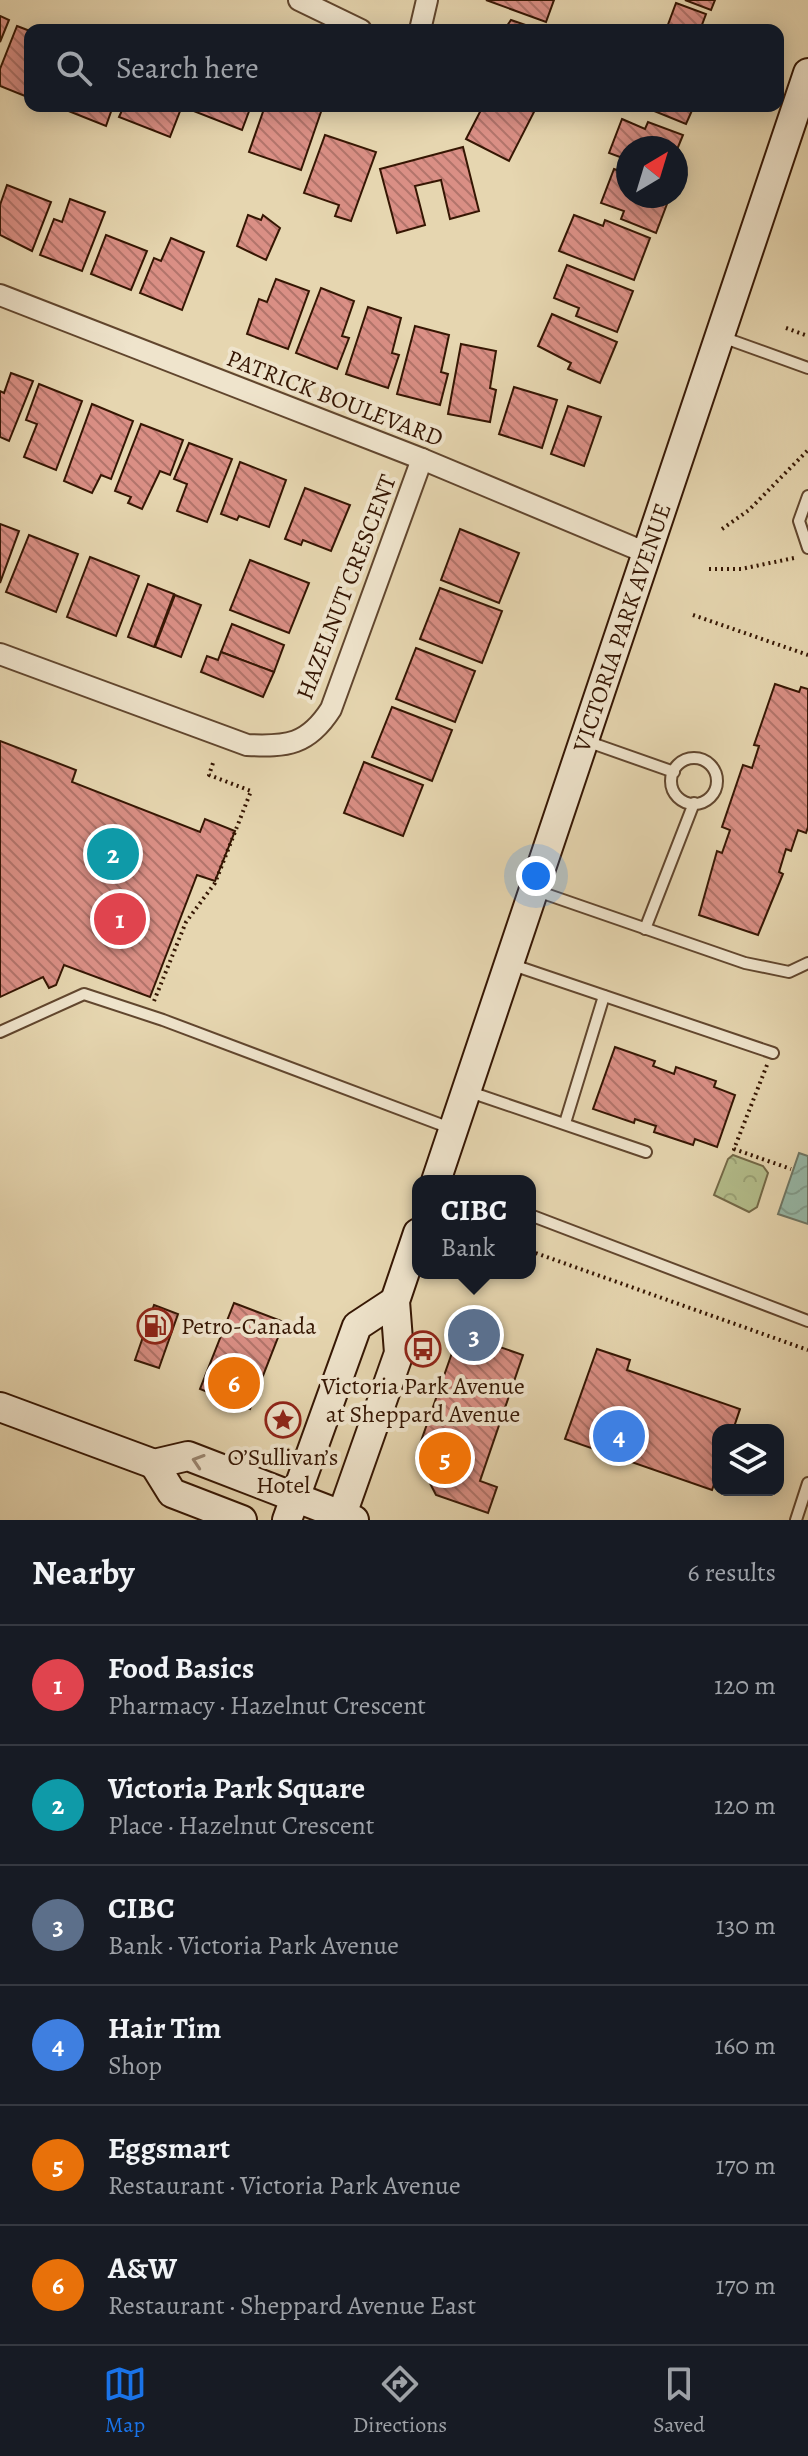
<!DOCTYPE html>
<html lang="en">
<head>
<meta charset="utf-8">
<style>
	:root { --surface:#171b24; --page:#242831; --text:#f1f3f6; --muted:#9ea1a6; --line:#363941; --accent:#1a73e8 }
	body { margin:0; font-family:Alegreya,serif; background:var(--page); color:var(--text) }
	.controls { position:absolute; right:24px; bottom:24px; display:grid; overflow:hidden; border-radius:16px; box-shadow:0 4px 20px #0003 }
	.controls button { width:72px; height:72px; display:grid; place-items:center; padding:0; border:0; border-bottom:2px solid var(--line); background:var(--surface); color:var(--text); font:40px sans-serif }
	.compass { position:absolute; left:616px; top:136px; width:72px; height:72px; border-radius:50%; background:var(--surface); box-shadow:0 4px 20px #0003; rotate:38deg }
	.you { position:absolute; left:536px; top:876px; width:28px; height:28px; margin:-20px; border:6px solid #fff; border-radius:50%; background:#1a73e8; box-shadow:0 0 0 12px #1a73e833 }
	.badge { display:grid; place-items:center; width:52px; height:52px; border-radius:50%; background:var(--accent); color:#fff; font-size:26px; font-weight:700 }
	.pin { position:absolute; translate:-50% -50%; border:4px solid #fff; box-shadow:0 2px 8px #0006 }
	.popup { position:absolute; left:412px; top:1175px; width:124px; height:104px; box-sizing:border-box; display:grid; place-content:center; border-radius:16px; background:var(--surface); filter:drop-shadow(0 2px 6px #0005); font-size:26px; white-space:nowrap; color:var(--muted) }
	.popup b { font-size:30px; color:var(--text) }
	.popup::after { content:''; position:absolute; left:50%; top:100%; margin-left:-16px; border:16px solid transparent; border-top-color:var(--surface) }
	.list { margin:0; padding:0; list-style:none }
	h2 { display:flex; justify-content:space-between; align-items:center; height:104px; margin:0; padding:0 32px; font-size:34px }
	h2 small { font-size:26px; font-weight:400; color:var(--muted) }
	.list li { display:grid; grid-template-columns:52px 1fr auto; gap:24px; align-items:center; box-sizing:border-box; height:120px; padding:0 32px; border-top:2px solid var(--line) }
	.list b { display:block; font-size:30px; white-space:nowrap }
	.list p { margin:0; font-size:26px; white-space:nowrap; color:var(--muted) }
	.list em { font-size:26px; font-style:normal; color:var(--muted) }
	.icon { flex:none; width:44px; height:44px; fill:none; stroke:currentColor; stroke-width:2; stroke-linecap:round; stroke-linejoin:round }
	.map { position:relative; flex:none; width:808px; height:1520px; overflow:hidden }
	.search { position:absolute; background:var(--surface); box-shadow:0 4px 20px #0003; left:24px; right:24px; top:24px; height:88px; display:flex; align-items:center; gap:20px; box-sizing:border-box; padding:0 28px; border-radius:16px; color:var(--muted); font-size:30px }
	.sheet { height:824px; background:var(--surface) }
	nav { display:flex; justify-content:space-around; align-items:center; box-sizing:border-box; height:112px; border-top:2px solid var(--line); background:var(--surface); font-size:22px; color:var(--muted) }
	nav a { display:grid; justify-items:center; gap:4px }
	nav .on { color:var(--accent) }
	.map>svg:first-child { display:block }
	.park { fill:url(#park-crowns); stroke:#746a48; stroke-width:2 }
	.water { fill:url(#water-waves); stroke:#707866; stroke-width:2 }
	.building { fill:url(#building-back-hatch); stroke:#351603; stroke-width:2 }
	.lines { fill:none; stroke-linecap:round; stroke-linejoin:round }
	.service-casing { stroke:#61462e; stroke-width:14 }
	.minor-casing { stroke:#61462e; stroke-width:24 }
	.secondary-casing { stroke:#351603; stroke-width:32 }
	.path { stroke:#351603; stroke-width:4; stroke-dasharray:2 4; stroke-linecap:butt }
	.service { stroke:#efe4cc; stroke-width:10 }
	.minor { stroke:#efe4cc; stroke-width:20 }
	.secondary { stroke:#efe4cc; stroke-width:28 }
	.oneway { stroke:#9b8772 }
	.labels { text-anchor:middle; stroke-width:8; stroke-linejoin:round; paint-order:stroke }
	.street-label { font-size:24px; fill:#351603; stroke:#efe4cc }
	.poi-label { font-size:24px; fill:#351603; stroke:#efe4cc }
</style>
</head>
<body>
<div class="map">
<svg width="808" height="1520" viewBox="0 0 808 1520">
	<defs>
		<pattern id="park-crowns" width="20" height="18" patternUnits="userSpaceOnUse" patternTransform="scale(2)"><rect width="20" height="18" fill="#b4be8c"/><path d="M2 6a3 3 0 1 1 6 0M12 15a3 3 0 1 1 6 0" fill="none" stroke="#9ba377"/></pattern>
		<pattern id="water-waves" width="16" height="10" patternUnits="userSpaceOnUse" patternTransform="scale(2)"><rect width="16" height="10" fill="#97b9a8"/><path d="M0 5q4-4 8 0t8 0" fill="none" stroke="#839e8f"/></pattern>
		<pattern id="building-back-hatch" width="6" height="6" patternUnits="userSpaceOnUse" patternTransform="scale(2)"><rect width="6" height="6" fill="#da8f85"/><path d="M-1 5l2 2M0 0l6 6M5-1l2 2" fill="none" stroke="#b2746b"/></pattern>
	</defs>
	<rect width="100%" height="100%" fill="#e6d6b0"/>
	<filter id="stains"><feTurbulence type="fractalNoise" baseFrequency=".0025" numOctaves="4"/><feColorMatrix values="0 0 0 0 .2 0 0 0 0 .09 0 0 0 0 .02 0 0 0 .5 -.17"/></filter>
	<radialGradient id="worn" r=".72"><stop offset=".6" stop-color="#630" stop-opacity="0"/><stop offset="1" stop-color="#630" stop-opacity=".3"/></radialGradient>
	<path class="park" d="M733 1155 763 1166 768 1173 757 1207 749 1212 714 1195 728 1159Z"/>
	<path class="water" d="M799 1153 808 1156V1224L778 1214Z"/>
	<g class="building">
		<path d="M486 0H554L546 22Z"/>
		<path d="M685 0H715L711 10Z"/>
		<path d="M676 3 706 14 700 30H666Z"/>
		<path d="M0 16 9 20 0 42Z"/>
		<path d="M511 20 540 30H504Z"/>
		<path d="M17 26 30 31V98L0 86V69Z"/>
		<path d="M56 106H113L106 126Z"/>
		<path d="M124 106H182L170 137 119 117Z"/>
		<path d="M193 106H251L242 130 191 110Z"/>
		<path d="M265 106 322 109 301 170 249 152Z"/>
		<path d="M483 106H528L535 110 509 161 466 139Z"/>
		<path d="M642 106H694L686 124Z"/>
		<path d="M622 119 645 129 648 122 683 135 676 152V148H628V160L609 153Z"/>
		<path d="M325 135 376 152 351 221 335 216 339 205 304 193Z"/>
		<path d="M463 147 479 211 450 219 441 180 415 186 425 225 397 233 380 169Z"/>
		<path d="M614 169 628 174V196H670L656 233 621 219 624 211 601 203Z"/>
		<path d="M7 185 51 202 32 251 0 235V205Z"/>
		<path d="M70 199 105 212 82 271 40 255 54 219 62 222Z"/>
		<path d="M248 215 261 220 263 215 280 228 266 260 237 246Z"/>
		<path d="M574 215 603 226 605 220 650 238 634 280 559 251Z"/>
		<path d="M106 235 147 251 131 290 91 274Z"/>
		<path d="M171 238 204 252 182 310 140 293 154 258 161 261Z"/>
		<path d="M567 265 633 291 617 332 576 316 579 308 554 298Z"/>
		<path d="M276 279 309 291 288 349 247 334 259 299 267 302Z"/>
		<path d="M321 288 354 301 342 336 349 338 337 369 296 353Z"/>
		<path d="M368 307 401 318 392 353 399 355 388 388 346 374Z"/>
		<path d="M552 314 617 342 600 383 568 369 571 363 538 346Z"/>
		<path d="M415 326 449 335 441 372 448 374 440 405 397 394Z"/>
		<path d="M461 344 496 351 490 388 496 390 490 422 448 414Z"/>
		<path d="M11 373 33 381 9 441 0 437V391L4 393Z"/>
		<path d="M39 384 82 401 56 470 24 457 37 424 26 420Z"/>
		<path d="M514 387 557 400 542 448 499 434Z"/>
		<path d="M92 404 133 421 111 479 101 475 92 493 64 481Z"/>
		<path d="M568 406 601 417 584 466 551 454Z"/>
		<path d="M141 424 183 440 170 475 160 471 142 509 128 503 131 497 115 491Z"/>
		<path d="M189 443 232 459 207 522 177 511 187 484 174 479Z"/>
		<path d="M240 462 286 480 269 527 239 516 237 520 221 514Z"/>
		<path d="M305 488 350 505 331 551 303 540 301 545 285 539Z"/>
		<path d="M0 524 19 531 0 583Z"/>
		<path d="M460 529 519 553 499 603 441 580Z"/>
		<path d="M29 535 78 554 56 612 6 592Z"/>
		<path d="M90 557 139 576 116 636 67 617Z"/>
		<path d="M250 560 309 583 289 633 230 610Z"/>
		<path d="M148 584 174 594 154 647 128 637Z"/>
		<path d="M440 588 502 611 482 663 420 639Z"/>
		<path d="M175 595 201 605 181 657 155 647Z"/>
		<path d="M232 624 284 645 274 672 221 652Z"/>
		<path d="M416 648 475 671 455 722 396 699Z"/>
		<path d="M221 652 274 672 263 697 201 672 207 656 218 660Z"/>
		<path d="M775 684 799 692 801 687 808 689V827L806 833 798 830 791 851 786 849 779 872 783 874 758 935 699 915 717 851 722 853 730 830 722 827 743 765 752 768 759 746 754 745Z"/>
		<path d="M392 707 452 730 432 781 372 757Z"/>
		<path d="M0 741 76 770 72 782 200 832 205 819 235 831 215 881 197 875 150 997 64 965 56 985 49 988 43 977 0 997Z"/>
		<path d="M364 762 423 785 403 836 344 813Z"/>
		<path d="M615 1047 655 1061 653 1066 674 1074 676 1067 716 1081 714 1087 735 1095 717 1147 695 1139 693 1145 654 1132 656 1126 635 1119 634 1123 593 1109Z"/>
		<path d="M234 1303 284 1322 250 1409 200 1389Z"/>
		<path d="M154 1305 178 1314 159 1368 135 1360Z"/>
		<path d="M459 1333 523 1355 480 1481 497 1487 488 1513 436 1495 420 1464 426 1447 420 1444Z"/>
		<path d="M597 1349 630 1360 627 1370 740 1409 733 1430H718V1473L712 1490 565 1439Z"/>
	</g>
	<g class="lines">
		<defs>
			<g id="service">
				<path d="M722 337 808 368"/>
				<path d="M808 496 799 521 808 548"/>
				<path d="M586 741 674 772"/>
				<circle cx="694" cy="781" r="23"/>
				<path d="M537 891 745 963 789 972 808 963"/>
				<path d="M645 929 694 803"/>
				<path d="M510 964 773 1053"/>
				<path d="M0 1032 84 994 163 1020 450 1128"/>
				<path d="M470 1092 646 1152"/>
				<path d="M565 1123 604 996"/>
				<path d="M530 1215 808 1321"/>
				<path d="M796 1520 808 1483"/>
			</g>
			<g id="minor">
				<path d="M299 0 361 30"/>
				<path d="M420 30 427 0"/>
				<path d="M0 295 422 459 649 554"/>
				<path d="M0 654 247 745C287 747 308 745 331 709L422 459"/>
			</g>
			<g id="secondary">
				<path id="s1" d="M436 1181 808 73"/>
				<path d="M0 1407 154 1464 188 1456 354 1520"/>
				<path d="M154 1464 172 1493 242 1520"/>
				<path d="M287 1520 357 1326 395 1301"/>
				<path d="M340 1520 399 1353 395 1301 418 1233"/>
			</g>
		</defs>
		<use href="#service" class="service-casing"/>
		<use href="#minor" class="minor-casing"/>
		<use href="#secondary" class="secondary-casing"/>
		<g class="path">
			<path d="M786 328 808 336"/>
			<path d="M722 529 749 510 808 450"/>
			<path d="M709 569H741L794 558"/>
			<path d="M693 615 808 655"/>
			<path d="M154 1001 186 922 215 883 251 791 209 775 213 763"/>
			<path d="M767 1065 734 1149 791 1169"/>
			<path d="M530 1251 808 1350"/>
		</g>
		<use href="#service" class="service"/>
		<use href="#minor" class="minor"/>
		<use href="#secondary" class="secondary"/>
	</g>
	<defs><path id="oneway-chevron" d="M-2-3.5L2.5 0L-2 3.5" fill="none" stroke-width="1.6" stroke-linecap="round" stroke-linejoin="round" transform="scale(2)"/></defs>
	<use class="oneway" href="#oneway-chevron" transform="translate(198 1461) rotate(-162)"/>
	<defs>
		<symbol id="fuel-ring" viewBox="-11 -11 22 22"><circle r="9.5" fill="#efe4cc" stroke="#8f2418" stroke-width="1.5"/><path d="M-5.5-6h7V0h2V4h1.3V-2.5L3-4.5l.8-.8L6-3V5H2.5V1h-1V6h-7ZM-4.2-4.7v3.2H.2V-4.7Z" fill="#8f2418"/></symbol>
		<symbol id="bus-ring" viewBox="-11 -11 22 22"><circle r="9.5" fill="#efe4cc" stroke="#8f2418" stroke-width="1.5"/><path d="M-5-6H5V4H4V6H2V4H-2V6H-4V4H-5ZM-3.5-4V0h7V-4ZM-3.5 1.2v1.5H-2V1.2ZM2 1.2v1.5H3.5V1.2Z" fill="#8f2418"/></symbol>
		<symbol id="sight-ring" viewBox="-11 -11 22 22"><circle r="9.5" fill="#efe4cc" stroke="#8f2418" stroke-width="1.5"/><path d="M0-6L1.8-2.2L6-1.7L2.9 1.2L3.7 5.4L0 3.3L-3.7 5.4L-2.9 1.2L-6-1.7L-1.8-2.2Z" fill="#8f2418"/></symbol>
	</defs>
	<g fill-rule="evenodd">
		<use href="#fuel-ring" x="135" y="1306" width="40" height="40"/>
		<use href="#bus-ring" x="403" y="1329" width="40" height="40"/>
		<use href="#sight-ring" x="263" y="1400" width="40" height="40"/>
	</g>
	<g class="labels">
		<g class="street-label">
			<text transform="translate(335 398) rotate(21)" y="8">PATRICK BOULEVARD</text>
			<text transform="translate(346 587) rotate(-69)" y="8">HAZELNUT CRESCENT</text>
			<text dy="8" stroke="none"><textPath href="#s1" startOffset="584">VICTORIA PARK AVENUE</textPath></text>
		</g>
		<g class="poi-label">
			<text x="181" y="1334" text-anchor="start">Petro-Canada</text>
			<text x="423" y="1394">Victoria Park Avenue<tspan x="423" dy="28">at Sheppard Avenue</tspan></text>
			<text x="283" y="1465">O’Sullivan’s<tspan x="283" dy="28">Hotel</tspan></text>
		</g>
	</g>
	<rect width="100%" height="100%" filter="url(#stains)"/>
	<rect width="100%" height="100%" fill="url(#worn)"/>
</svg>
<div class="controls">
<button><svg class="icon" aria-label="layers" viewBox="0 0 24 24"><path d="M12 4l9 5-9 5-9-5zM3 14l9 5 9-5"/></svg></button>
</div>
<svg class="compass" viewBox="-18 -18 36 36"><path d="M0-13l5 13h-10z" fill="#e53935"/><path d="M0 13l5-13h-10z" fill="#9ea1a6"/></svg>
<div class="you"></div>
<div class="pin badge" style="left:120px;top:919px;background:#e0444e">1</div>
<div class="pin badge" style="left:113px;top:854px;background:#0f9aa8">2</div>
<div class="pin badge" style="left:474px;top:1335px;background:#5c6f8a">3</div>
<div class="popup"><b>CIBC</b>Bank</div>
<div class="pin badge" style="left:619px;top:1436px;background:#3f7fe0">4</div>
<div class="pin badge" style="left:445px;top:1458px;background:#e8710a">5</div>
<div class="pin badge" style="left:234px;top:1383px;background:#e8710a">6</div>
<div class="search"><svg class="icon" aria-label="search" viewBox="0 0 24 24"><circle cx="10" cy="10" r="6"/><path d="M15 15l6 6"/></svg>Search here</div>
</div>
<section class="sheet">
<h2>Nearby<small>6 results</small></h2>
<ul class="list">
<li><span class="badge" style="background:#e0444e">1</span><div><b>Food Basics</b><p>Pharmacy · Hazelnut Crescent</p></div><em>120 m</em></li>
<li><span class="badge" style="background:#0f9aa8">2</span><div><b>Victoria Park Square</b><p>Place · Hazelnut Crescent</p></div><em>120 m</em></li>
<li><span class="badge" style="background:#5c6f8a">3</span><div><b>CIBC</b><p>Bank · Victoria Park Avenue</p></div><em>130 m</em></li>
<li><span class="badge" style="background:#3f7fe0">4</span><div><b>Hair Tim</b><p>Shop</p></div><em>160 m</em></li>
<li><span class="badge" style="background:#e8710a">5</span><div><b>Eggsmart</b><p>Restaurant · Victoria Park Avenue</p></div><em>170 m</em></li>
<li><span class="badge" style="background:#e8710a">6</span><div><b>A&amp;W</b><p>Restaurant · Sheppard Avenue East</p></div><em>170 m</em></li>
</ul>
</section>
<nav>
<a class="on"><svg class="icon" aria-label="map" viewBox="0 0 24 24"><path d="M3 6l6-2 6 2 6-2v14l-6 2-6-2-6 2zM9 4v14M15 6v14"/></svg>Map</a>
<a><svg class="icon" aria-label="directions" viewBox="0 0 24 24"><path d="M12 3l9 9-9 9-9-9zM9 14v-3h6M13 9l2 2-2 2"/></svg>Directions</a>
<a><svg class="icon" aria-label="saved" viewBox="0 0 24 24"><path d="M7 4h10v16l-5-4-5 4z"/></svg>Saved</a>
</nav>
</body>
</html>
